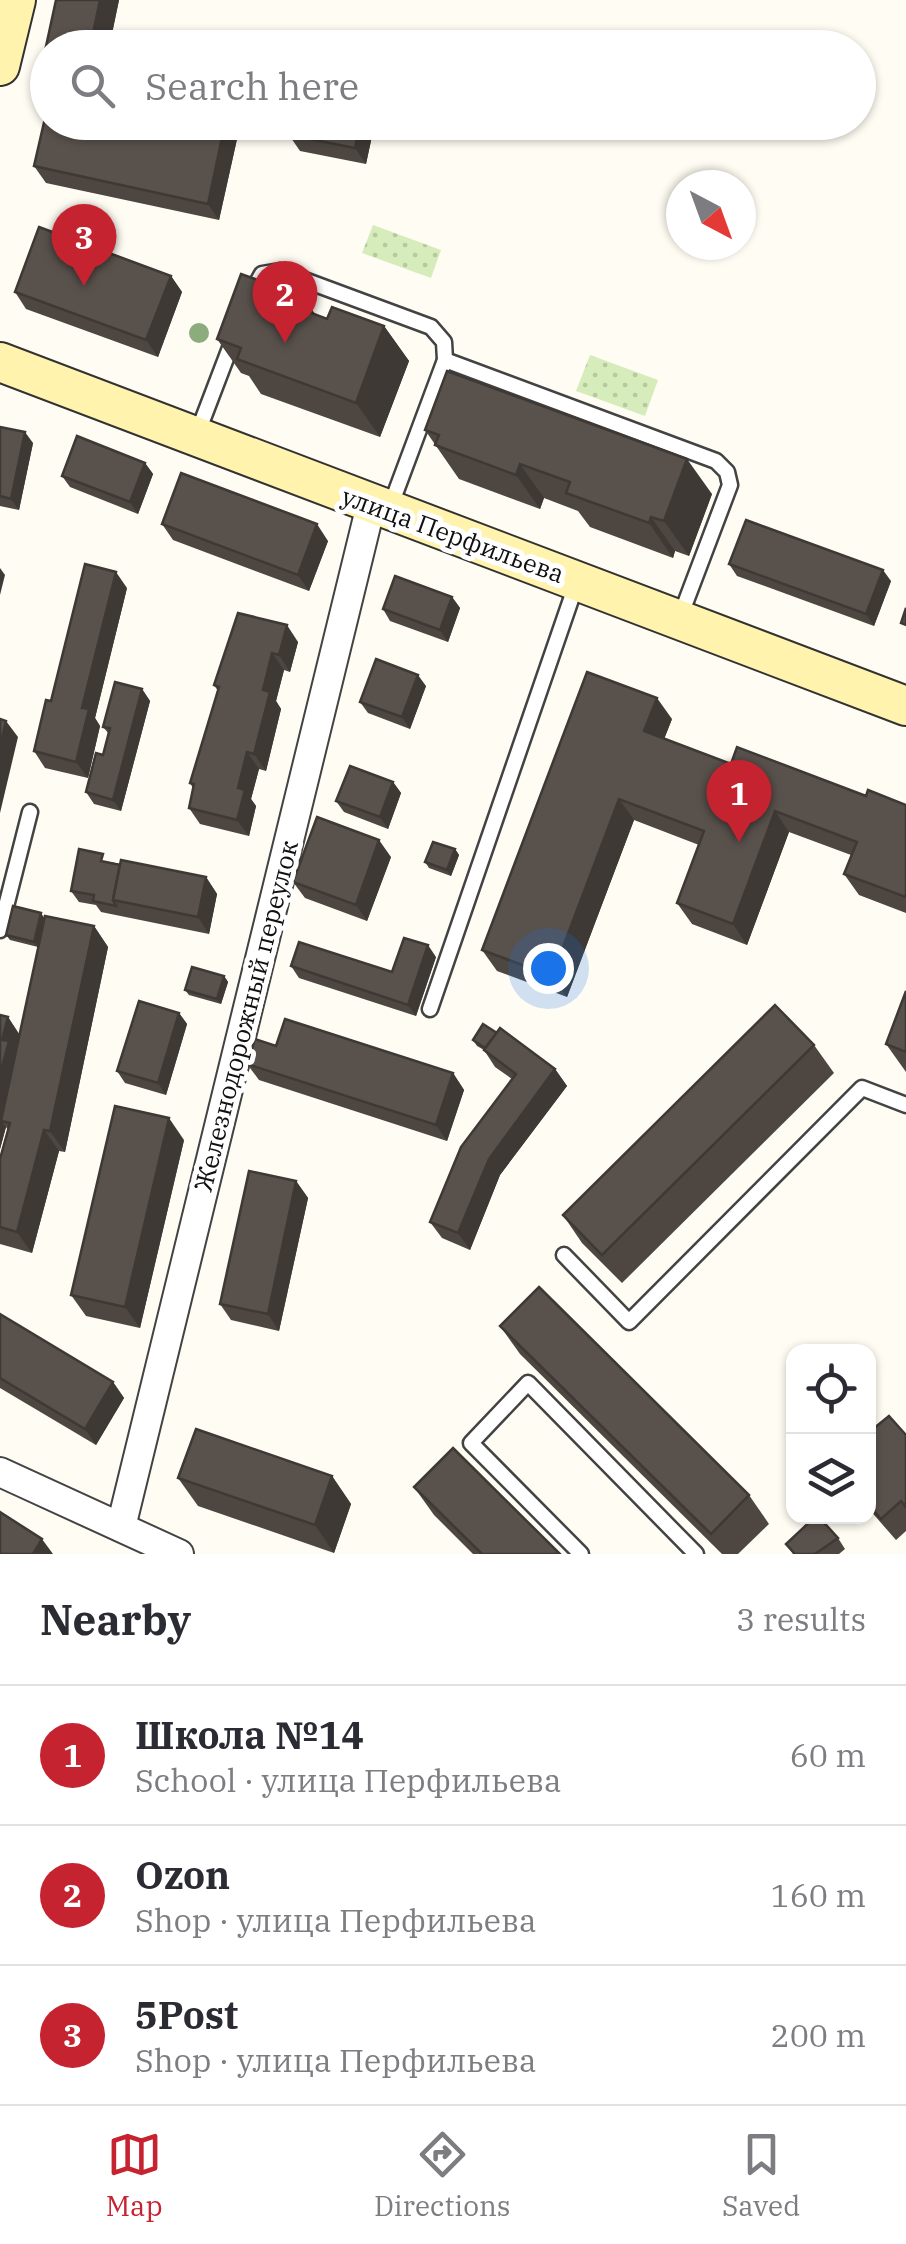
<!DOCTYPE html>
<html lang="en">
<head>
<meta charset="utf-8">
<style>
	:root { --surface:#fff; --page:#f2f2f3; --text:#2b2b33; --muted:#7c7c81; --line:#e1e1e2; --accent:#c62331 }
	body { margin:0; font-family:"IBM Plex Serif",serif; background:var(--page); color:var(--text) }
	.controls { position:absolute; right:30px; bottom:30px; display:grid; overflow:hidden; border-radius:20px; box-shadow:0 2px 8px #0004 }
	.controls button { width:90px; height:90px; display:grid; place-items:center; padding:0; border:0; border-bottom:2px solid var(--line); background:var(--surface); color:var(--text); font:50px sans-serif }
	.compass { position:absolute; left:666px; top:170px; width:90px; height:90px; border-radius:50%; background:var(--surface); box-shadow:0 2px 8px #0004; rotate:139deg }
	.you { position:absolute; left:548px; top:968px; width:35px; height:35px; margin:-25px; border:8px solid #fff; border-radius:50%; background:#1a73e8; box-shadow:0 0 0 15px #1a73e833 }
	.badge { display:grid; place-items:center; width:65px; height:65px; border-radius:50%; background:var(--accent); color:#fff; font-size:32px; font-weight:700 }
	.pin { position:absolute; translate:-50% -82px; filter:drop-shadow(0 2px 5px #0008) }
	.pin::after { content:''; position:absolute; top:52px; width:35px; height:30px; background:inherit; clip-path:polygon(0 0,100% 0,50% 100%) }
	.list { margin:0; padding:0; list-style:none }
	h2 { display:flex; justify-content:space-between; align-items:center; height:130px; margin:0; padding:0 40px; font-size:42px }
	h2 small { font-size:32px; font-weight:400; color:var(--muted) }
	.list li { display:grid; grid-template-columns:65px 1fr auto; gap:30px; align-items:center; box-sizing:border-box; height:140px; padding:0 40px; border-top:2px solid var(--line) }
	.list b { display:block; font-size:38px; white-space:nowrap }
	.list p { margin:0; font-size:32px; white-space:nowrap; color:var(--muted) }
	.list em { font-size:32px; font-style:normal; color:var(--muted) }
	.icon { flex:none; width:55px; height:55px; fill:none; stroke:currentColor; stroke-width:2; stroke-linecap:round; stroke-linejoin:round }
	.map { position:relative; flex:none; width:906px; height:1554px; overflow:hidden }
	.search { position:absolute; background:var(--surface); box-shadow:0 2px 8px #0004; left:30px; right:30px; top:30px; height:110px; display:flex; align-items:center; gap:25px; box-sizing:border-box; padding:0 35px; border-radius:55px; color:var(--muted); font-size:38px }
	.sheet { height:550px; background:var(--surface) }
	nav { display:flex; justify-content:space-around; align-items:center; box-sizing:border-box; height:140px; border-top:2px solid var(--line); background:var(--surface); font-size:28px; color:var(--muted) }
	nav a { display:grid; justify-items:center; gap:5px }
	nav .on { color:var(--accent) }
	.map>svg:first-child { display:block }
	.park { fill:url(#park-dots) }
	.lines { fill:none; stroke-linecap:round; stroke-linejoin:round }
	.lane-casing { stroke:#434343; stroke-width:19 }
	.street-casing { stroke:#434343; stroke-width:32 }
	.secondary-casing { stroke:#323232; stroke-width:42 }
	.lane { stroke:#fff; stroke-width:14 }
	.street { stroke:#fff; stroke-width:28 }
	.secondary { stroke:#fff3ae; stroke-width:38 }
	.tree { fill:#8dac7d }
	.wall { fill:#4d4641 }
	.shaded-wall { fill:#3e3935 }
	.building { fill:#59514c; stroke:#3e3935; stroke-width:2.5 }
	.labels { text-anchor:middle; stroke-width:10; stroke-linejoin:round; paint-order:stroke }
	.street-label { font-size:25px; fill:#101010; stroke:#fff }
</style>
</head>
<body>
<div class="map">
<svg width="906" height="1554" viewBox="0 0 906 1554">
	<defs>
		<pattern id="park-dots" width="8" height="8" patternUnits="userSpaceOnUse" patternTransform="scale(2.5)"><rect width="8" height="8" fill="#d6ecbb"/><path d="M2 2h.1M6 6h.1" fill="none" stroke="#b7c9a0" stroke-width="1.8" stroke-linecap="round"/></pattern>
	</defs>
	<rect width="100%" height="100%" fill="#fffcf3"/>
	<g class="park">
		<path d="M373 225 441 250 431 278 362 253Z"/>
		<path d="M590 355 658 380 645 416 576 391Z"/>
	</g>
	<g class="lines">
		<defs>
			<g id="lane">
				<path d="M249 297 262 274 280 271 431 327 444 342 445 360 389 510"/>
				<path d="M445 360 716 461 727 472 730 485 680 617"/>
				<path d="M196 437 233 340"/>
				<path d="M0 930 30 812"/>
				<path d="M430 1009 577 582"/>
				<path d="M564 1255 629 1322 862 1088 906 1105"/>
				<path d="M581 1554 471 1443 528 1383 696 1554"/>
			</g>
			<g id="street">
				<path d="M0 1472 179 1554"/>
				<path d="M121 1527 371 505"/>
			</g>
			<g id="secondary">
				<path d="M0 66 16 0"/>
				<path d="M0 362 906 706"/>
			</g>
		</defs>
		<use href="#lane" class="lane-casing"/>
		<use href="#street" class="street-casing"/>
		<use href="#secondary" class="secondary-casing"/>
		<use href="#lane" class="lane"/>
		<use href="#street" class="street"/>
		<use href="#secondary" class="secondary"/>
	</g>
	<circle class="tree" cx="199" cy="333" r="10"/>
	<g class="wall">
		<path d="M56 0H119L109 48H48V91L39 79Z"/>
		<path d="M375 122 366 164 300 151 289 135Z"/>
		<path d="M225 123 237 139 219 220 46 183 34 166Z"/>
		<path d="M171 276 182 292 158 357 26 309 15 292Z"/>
		<path d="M302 296 315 314 327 319 384 326 409 361 380 437 261 394 249 376 241 373 217 339Z"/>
		<path d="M0 427 33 443 19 510 0 506Z"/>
		<path d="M425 430 712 494 689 556 675 551 673 558 590 527 578 511 544 498 540 509 459 479Z"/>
		<path d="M145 463 153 474 138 514 70 487 62 476Z"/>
		<path d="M162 524 328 541 309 591 173 540Z"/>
		<path d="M729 564 891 581 874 626 737 576Z"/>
		<path d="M127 588 95 718 100 726 88 778 45 768 34 751 51 701Z"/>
		<path d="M452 597 460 608 448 642 390 621 383 609Z"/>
		<path d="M238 613 298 642 290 672 284 670 276 701 281 709 266 771 259 769 251 799 256 806 249 836 200 824 189 808 193 788 190 783 218 691 214 685Z"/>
		<path d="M426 686 410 729 368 713 360 702Z"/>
		<path d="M142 689 150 701 121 811 94 804 86 792 103 755 109 734 103 727Z"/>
		<path d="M672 719 664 739 731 764 906 805V913L859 895 844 874 851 855 789 832 747 945 692 924 677 903 699 845 634 820 567 997 497 971 482 950Z"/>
		<path d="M393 782 401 793 388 829 344 812 336 801Z"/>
		<path d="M455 849 459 855 451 876 429 868 425 862Z"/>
		<path d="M391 857 367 921 305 898 293 882Z"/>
		<path d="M109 862 206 877 217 894 209 934 101 912 96 905 79 902 71 891Z"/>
		<path d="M45 919 94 926 108 947 65 1152 59 1151 32 1253 0 1244V1159L8 1130 6 1127 0 1149V1015L8 1017 19 1034 16 1052 44 924 38 947 10 940 6 935Z"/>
		<path d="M436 957 416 1016 299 978 291 966 392 972Z"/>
		<path d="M224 976 228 982 221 1004 189 995 185 990Z"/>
		<path d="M179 1013 187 1024 166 1095 125 1083 117 1071Z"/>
		<path d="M473 1040 555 1069 567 1086 500 1175 470 1250 442 1238 430 1222 512 1079 495 1067 484 1050 477 1046Z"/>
		<path d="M886 1044 906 1052V1072Z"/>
		<path d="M814 1045 834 1073 622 1283 582 1243 563 1215Z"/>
		<path d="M276 1046 453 1073 464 1090 447 1141 259 1080 247 1064Z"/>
		<path d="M184 1140 140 1328 86 1316 71 1295Z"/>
		<path d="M296 1181 308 1198 279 1331 231 1320 220 1304Z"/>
		<path d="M0 1314 113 1382 124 1398 96 1445 0 1388Z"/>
		<path d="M500 1326 749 1495 769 1524 738 1554H722L520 1354Z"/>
		<path d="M868 1424 873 1429 906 1435V1531L896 1540 868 1508Z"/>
		<path d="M332 1476 351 1504 334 1553 198 1506 178 1478Z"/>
		<path d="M414 1487 560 1554H473L434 1515Z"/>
		<path d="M838 1538 845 1549 839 1554H793L786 1544Z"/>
	</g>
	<g class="shaded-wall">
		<path d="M100 0H119L109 48H90Z"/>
		<path d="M360 122H375L366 164 355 148Z"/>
		<path d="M225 123 237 139 219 220 208 204Z"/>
		<path d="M171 276 182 292 158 357 146 340Z"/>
		<path d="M302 296 326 330 298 308Z"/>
		<path d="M384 326 409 361 380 437 356 403Z"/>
		<path d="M25 432 33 443 19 510 11 499Z"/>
		<path d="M687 459 712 494 689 556 664 521Z"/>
		<path d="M145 463 153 474 138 514 130 502Z"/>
		<path d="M520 464 544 498 540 509 516 475Z"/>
		<path d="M651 517 675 551 673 558 649 523Z"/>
		<path d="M317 524 328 541 309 591 298 575Z"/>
		<path d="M0 568 5 575 0 595Z"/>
		<path d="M883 570 891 581 874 626 866 614Z"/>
		<path d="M116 572 127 588 95 718 100 726 88 778 76 762 82 708Z"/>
		<path d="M452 597 460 608 448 642 440 630Z"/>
		<path d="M287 625 298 642 290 672 279 655Z"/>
		<path d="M272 653 284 670 276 701 281 709 266 771 254 754 263 690Z"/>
		<path d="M418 675 426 686 410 729 402 717Z"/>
		<path d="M142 689 150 701 121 811 113 800Z"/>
		<path d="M657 698 672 719 659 752 644 731Z"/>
		<path d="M6 721 18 737 0 813V747Z"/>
		<path d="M247 752 259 769 251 799 256 806 249 836 237 820 238 788Z"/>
		<path d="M393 782 401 793 388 829 380 817Z"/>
		<path d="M619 799 634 820 567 997 552 976Z"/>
		<path d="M775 811 789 832 747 945 733 924Z"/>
		<path d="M379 840 391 857 367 921 356 905Z"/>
		<path d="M455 849 459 855 451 876 447 870Z"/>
		<path d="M206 877 217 894 209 934 198 917Z"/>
		<path d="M41 913 45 919 38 947 34 942Z"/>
		<path d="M94 926 108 947 65 1152 50 1131Z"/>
		<path d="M428 945 436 957 416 1016 408 1005Z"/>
		<path d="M224 976 228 982 221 1004 217 999Z"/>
		<path d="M179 1013 187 1024 166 1095 158 1083Z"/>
		<path d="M8 1017 19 1034 15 1050 20 1058 1 1121 6 1127 0 1149V1074L2 1040Z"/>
		<path d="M555 1069 567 1086 500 1175 470 1250 458 1233 489 1159Z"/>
		<path d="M453 1073 464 1090 447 1141 436 1125Z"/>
		<path d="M169 1118 184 1140 140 1328 125 1307Z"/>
		<path d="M44 1130 59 1151 32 1253 17 1232Z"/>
		<path d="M296 1181 308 1198 279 1331 268 1314Z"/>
		<path d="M113 1382 124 1398 96 1445 85 1429Z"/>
		<path d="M332 1476 351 1504 334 1553 315 1525Z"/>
		<path d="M42 1539 53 1554H33Z"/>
	</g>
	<g class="building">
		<path d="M56 0H100L90 48H48V80L39 79Z"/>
		<path d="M308 35 372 48H306Z"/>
		<path d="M48 105V122L225 123 208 204 34 166Z"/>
		<path d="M291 122H360L355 148 289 135Z"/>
		<path d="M39 227 171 276 146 340 15 292Z"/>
		<path d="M241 274 302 296 298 308 327 319 332 307 384 326 356 403 237 359 241 348 217 339Z"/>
		<path d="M447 371 687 459 664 521 651 517 649 523 566 493 570 482 520 464 516 475 435 445 439 435 425 430Z"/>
		<path d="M0 427 25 432 11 499 0 496Z"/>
		<path d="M77 436 145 463 130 502 62 476Z"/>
		<path d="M181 473 317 524 298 575 162 524Z"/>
		<path d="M746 520 883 570 866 614 729 564Z"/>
		<path d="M85 564 116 572 82 708 89 709 76 762 34 751 46 700 51 701Z"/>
		<path d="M395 576 452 597 440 630 383 609Z"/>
		<path d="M906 608V625L901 623Z"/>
		<path d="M238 613 287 625 279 655 272 653 263 690 270 692 254 754 247 752 238 788 245 790 237 820 189 808 194 784 190 783 219 687 214 685Z"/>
		<path d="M376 659 418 675 402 717 360 702Z"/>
		<path d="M587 672 657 698 644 731 731 764 737 747 866 796 868 790 906 805V897L844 874 857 842 775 811 733 924 677 903 704 831 619 799 552 976 482 950Z"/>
		<path d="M115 682 142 689 113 800 86 792 96 753 103 755 110 728 103 727Z"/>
		<path d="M0 719 6 721 0 747Z"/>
		<path d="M350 766 393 782 380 817 336 801Z"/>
		<path d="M317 817 379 840 356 905 293 882Z"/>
		<path d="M433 842 455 849 447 870 425 862Z"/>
		<path d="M79 849 103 854 101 861 120 865 113 900 116 906 93 901 94 895 71 891Z"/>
		<path d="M121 860 206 877 198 917 113 900Z"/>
		<path d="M13 906 41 913 34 942 6 935Z"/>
		<path d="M45 916 94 926 50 1131 44 1130 17 1232 0 1227V1159L10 1123 1 1121Z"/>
		<path d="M404 938 428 945 408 1005 291 966 299 942 392 972Z"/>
		<path d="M192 967 224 976 217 999 185 990Z"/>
		<path d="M906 991V1052L886 1044Z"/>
		<path d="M139 1001 179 1013 158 1083 117 1071Z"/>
		<path d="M775 1005 814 1045 602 1255 563 1215Z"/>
		<path d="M0 1015 8 1017 2 1040 9 1041 0 1074Z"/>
		<path d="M285 1019 453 1073 436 1125 247 1064 255 1039 276 1046Z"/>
		<path d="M483 1024 497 1033 485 1048 473 1040Z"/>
		<path d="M500 1028 555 1069 489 1159 458 1233 430 1222 461 1147 516 1074 484 1050Z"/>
		<path d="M115 1106 169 1118 125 1307 71 1295Z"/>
		<path d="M249 1171 296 1181 268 1314 220 1304Z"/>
		<path d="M539 1287 749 1495 711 1534 500 1326Z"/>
		<path d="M0 1314 113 1382 85 1429 0 1378Z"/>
		<path d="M889 1416 906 1435V1507L901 1501 881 1519 868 1504V1424L873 1429Z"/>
		<path d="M196 1429 332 1476 315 1525 178 1478Z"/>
		<path d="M453 1448 560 1554H482L414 1487Z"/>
		<path d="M0 1512 42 1539 33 1554H0Z"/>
		<path d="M816 1516H818L838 1538 815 1554H795L786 1544Z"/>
	</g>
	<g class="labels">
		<g class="street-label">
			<text transform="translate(453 535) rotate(20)" y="9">улица Перфильева</text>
			<text transform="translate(246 1016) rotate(-76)" y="9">Железнодорожный переулок</text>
		</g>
	</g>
</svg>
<div class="controls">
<button><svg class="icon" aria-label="locate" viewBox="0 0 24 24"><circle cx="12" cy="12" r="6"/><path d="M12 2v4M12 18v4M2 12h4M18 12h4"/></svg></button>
<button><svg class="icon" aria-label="layers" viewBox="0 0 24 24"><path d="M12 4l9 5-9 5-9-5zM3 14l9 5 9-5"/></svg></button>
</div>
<svg class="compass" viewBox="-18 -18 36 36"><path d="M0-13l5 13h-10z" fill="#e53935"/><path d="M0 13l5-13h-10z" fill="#7c7c81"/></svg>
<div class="you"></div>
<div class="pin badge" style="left:739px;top:842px">1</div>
<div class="pin badge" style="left:285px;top:343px">2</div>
<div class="pin badge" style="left:84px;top:286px">3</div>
<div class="search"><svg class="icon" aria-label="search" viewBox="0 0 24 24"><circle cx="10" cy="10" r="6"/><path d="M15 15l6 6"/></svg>Search here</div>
</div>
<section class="sheet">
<h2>Nearby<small>3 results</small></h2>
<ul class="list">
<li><span class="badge">1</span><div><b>Школа №14</b><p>School · улица Перфильева</p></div><em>60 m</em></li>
<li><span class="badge">2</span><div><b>Ozon</b><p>Shop · улица Перфильева</p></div><em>160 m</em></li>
<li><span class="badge">3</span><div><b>5Post</b><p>Shop · улица Перфильева</p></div><em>200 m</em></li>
</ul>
</section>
<nav>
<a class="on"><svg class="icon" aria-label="map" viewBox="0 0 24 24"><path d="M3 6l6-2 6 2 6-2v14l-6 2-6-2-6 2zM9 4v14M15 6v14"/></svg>Map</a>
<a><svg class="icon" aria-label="directions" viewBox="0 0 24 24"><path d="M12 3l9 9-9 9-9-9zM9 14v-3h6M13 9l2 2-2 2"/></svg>Directions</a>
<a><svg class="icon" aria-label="saved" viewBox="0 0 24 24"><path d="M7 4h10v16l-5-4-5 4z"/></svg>Saved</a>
</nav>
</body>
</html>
